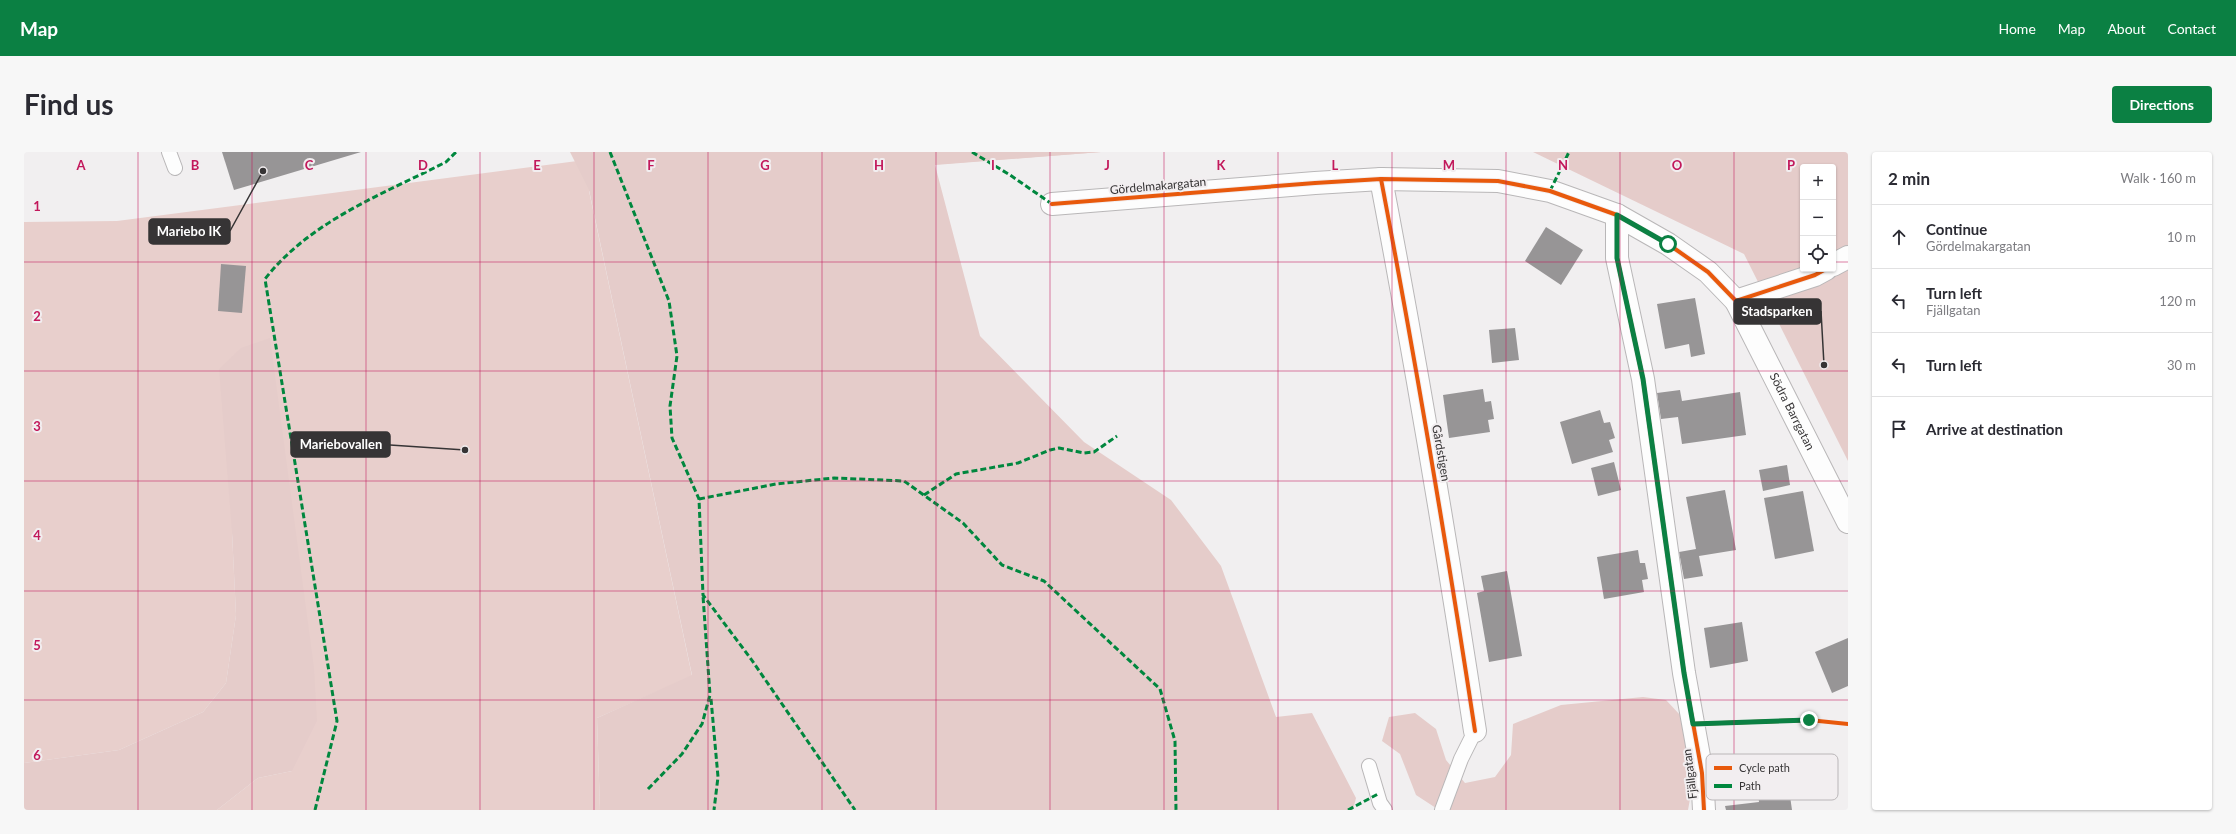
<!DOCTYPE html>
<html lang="en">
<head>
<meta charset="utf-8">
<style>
	:root { --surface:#fff; --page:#f7f7f7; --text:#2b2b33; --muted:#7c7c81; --line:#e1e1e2; --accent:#0b8043 }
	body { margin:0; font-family:Lato,sans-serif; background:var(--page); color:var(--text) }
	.controls { position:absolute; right:12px; top:12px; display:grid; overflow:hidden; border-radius:4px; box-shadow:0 1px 3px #0004 }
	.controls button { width:36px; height:36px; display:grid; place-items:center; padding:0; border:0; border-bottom:1px solid var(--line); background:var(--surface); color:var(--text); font:20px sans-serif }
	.stop { position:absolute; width:12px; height:12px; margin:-9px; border:3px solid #0b8043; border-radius:50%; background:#fff }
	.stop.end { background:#0b8043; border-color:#fff; box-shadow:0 1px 4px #0008 }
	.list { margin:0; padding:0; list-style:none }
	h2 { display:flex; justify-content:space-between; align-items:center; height:52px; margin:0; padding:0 16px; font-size:17px }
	h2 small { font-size:13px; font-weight:400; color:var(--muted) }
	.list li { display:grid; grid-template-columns:26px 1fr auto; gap:12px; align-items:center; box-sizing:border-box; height:64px; padding:0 16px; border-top:1px solid var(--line) }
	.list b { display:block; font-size:15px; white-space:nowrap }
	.list p { margin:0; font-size:13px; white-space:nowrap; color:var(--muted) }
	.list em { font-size:13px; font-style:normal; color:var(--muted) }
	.icon { flex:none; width:22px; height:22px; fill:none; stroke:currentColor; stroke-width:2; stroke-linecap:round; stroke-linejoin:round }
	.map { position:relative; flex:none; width:1824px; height:658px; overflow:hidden; border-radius:4px }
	header { display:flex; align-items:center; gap:24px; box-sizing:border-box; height:56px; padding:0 20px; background:var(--accent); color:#fff }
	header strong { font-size:19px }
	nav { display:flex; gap:22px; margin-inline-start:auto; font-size:14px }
	.intro { display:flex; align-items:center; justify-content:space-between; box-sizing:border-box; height:96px; padding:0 24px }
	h1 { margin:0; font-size:28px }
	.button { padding:10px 18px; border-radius:4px; background:var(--accent); color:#fff; font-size:14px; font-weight:700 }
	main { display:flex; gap:24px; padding:0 24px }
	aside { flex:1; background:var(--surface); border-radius:4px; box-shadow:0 1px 3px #0004 }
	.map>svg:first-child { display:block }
	.green { fill:#e8cfcc }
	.forest { fill:#e5ccca; fill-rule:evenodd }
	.building { fill:#979596 }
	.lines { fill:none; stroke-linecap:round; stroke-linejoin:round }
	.service-casing { stroke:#b9b7b8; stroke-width:16 }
	.minor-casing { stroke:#b9b7b8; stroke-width:24 }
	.path { stroke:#d0cfcf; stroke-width:2.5; stroke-dasharray:3 2; stroke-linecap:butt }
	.service { stroke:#fdfdfd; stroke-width:14 }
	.minor { stroke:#fdfdfd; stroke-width:22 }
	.quiet { stroke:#00873e; stroke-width:3; stroke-dasharray:6 3; stroke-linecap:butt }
	.cycleway-casing { stroke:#f2eef0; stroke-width:6 }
	.cycleway { stroke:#e8590c; stroke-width:4 }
	.route { stroke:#0b8043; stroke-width:5 }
	.grid { fill:none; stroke:#c2185b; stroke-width:1; stroke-opacity:0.55 }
	.labels { text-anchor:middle; stroke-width:4; stroke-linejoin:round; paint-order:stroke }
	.street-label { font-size:12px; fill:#363435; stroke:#f2eef0 }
	.key { fill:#f2eef0; stroke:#bab6b8; stroke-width:1 }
	.key-label { font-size:11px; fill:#363435 }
	.grid-label { font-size:13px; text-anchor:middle; font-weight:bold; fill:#c2185b; stroke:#f2eef0; stroke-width:4; stroke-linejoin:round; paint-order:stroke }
	.leader { fill:none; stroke:#363435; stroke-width:1.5 }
	.callout-dot { fill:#363435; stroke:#f2eef0; stroke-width:1.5 }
	.callout { fill:#363435; stroke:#363435; stroke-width:1.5 }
	.callout-label { font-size:13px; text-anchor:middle; font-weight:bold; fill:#fff }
</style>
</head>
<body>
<header>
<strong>Map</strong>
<nav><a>Home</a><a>Map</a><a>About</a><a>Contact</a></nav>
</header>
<div class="intro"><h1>Find us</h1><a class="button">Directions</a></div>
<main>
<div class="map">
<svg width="1824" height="658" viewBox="0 0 1824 658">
	<rect width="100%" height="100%" fill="#f1eff0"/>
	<path class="green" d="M561 0H1077L565 39 668 524 573 566 576 658H193L234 626 268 619 208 380 212 463 202 531 179 560 95 598 0 611V70L93 69 561 8Z"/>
	<g class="forest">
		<path d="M546 0H1077L911 13 956 184 1060 290 1147 348 1197 414 1252 565 1288 561 1332 646 1329 658H576L573 566 668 523 565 38Z"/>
		<path d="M1509 0H1824V309L1720 102ZM1779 15H1809V117H1779Z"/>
		<path d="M246 186 290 516 293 569 268 619 234 626 193 658H0V611L95 598 179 560 202 531 212 463 208 380 195 217 217 196Z"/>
		<path d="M1619 545 1642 548 1657 564 1670 625 1664 658H1415L1392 643 1376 602 1358 589 1365 565 1391 561 1412 577 1422 608 1441 631 1471 625 1487 603 1489 572 1537 553Z"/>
	</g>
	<g class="building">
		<path d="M198 0H337L210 38Z"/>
		<path d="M1522 75 1559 98 1537 133 1501 109Z"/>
		<path d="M197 112 222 114 218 161 194 159Z"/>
		<path d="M1671 146 1681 202 1667 205 1665 192 1641 197 1633 152Z"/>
		<path d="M1491 176 1495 208 1468 211 1465 178Z"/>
		<path d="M1459 237 1461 250 1467 249 1470 267 1464 268 1466 280 1425 286 1419 243Z"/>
		<path d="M1656 238 1658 249 1716 240 1722 283 1658 292 1654 265 1637 267 1633 241Z"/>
		<path d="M1576 258 1580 271 1586 270 1591 286 1585 288 1589 300 1548 312 1536 270Z"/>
		<path d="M1590 310 1597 338 1574 344 1567 316Z"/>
		<path d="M1763 313 1766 333 1739 339 1735 318Z"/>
		<path d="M1701 338 1712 398 1675 404 1679 424 1660 427 1655 400 1672 397 1662 345Z"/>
		<path d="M1779 339 1790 399 1751 407 1740 346Z"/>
		<path d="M1614 398 1616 411H1621L1624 427 1618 428 1620 440 1580 447 1573 405Z"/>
		<path d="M1483 419 1498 504 1465 510 1453 441 1460 439 1457 424Z"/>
		<path d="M1718 470 1724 509 1686 516 1680 476Z"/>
		<path d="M1824 486V534L1808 541 1791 500Z"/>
		<path d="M1765 637 1768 658H1702L1701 654 1735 650 1734 641Z"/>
	</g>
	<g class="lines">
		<defs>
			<g id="service">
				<path d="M145 0 151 16"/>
				<path d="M1345 614 1356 651 1361 658"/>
				<path d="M1418 658 1437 607 1451 579"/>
			</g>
			<g id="minor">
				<path d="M1357 27C1392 211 1423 395 1451 579"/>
				<path d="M1028 52 1291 31 1357 27 1474 29 1526 39 1593 63 1644 92 1684 120 1712 149 1791 123 1802 117"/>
				<path d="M1593 63V106L1619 227 1660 521 1678 621 1680 658"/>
				<path d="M1809 113 1824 105"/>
				<path id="s1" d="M1712 149 1824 370"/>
			</g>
		</defs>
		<use href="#service" class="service-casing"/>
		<use href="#minor" class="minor-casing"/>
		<path class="path" d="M1694 571 1785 568"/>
		<use href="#service" class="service"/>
		<use href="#minor" class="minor"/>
		<g class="quiet">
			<path d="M586 0 645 149 653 204 646 254 648 286 675 347 679 443 727 507 831 658"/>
			<path d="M948 0 986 23 1028 52"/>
			<path d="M1526 39 1545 0"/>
			<path d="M900 343 932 322 994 311 1026 298 1035 296 1060 301 1070 300 1093 284"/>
			<path d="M675 347 752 332 810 326 880 329 939 371 978 413 1020 429 1136 537 1151 589 1152 658"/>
			<path d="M687 547 694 625 690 658"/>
			<path d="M624 637 658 602 678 572 686 543 679 444"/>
			<path d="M291 658 313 569 241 127C286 69 359 42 422 10L432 0"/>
			<path d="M1324 658 1354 642"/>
		</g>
		<defs>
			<g id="cycleway">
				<path d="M1357 27C1392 211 1423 395 1451 579"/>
				<path d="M1028 52 1291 31 1357 27 1474 29 1526 39 1593 63 1644 92 1684 120 1712 149 1791 123 1802 117"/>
				<path d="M1593 63V106L1619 227 1660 521 1678 621 1680 658"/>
				<path d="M1669 572 1785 568 1824 572"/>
			</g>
		</defs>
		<use href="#cycleway" class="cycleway-casing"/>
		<use href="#cycleway" class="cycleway"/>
	</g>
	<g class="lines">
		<path class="route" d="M1644 92 1593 63V106L1619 227 1660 521 1669 572 1785 568"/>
	</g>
	<path class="grid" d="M114 0V658M228 0V658M342 0V658M456 0V658M570 0V658M684 0V658M798 0V658M912 0V658M1026 0V658M1140 0V658M1254 0V658M1368 0V658M1482 0V658M1596 0V658M1710 0V658M0 110H1779M1809 110H1824M0 219H1824M0 329H1824M0 439H1824M0 548H1824"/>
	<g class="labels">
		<g class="street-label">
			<text transform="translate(1134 34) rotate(-5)" y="4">Gördelmakargatan</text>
			<text dy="4" stroke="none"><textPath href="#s1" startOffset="124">Södra Barrgatan</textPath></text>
			<text transform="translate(1417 301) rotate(80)" y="4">Gårdstigen</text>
			<text transform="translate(1666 622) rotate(-97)" y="4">Fjällgatan</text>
		</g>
	</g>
	<rect x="1682" y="602" width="132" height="46" rx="6" class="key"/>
	<rect x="1690" y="614" width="18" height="4" fill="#e8590c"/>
	<rect x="1690" y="632" width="18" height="4" fill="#00873e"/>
	<g class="key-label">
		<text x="1715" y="620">Cycle path</text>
		<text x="1715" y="638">Path</text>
	</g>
	<g class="grid-label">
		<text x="57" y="18">A</text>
		<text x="171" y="18">B</text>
		<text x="285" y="18">C</text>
		<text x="399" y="18">D</text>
		<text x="513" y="18">E</text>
		<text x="627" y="18">F</text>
		<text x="741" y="18">G</text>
		<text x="855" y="18">H</text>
		<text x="969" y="18">I</text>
		<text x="1083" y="18">J</text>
		<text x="1197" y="18">K</text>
		<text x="1311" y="18">L</text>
		<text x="1425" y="18">M</text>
		<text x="1539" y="18">N</text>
		<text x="1653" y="18">O</text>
		<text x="1767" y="18">P</text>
		<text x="13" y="59">1</text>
		<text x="13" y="169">2</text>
		<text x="13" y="279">3</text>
		<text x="13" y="388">4</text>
		<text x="13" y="498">5</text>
		<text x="13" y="608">6</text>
	</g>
	<path class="leader" d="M239 19L206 79M1800 213L1797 159M441 298L366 293"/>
	<g class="callout-dot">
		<circle cx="239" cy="19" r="4"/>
		<circle cx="1800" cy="213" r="4"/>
		<circle cx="441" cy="298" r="4"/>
	</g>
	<g class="callout">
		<rect x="125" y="67" width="81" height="25" rx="4"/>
		<rect x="1710" y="147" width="87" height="25" rx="4"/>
		<rect x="267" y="280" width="99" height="25" rx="4"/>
	</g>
	<g class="callout-label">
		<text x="165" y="84">Mariebo IK</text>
		<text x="1753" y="164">Stadsparken</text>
		<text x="317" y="297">Mariebovallen</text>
	</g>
</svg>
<div class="controls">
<button>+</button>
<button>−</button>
<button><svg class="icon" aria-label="locate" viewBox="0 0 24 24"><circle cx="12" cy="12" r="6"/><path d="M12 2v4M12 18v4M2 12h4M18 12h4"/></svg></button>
</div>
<div class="stop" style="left:1644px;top:92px"></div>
<div class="stop end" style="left:1785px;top:568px"></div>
</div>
<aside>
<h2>2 min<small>Walk · 160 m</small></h2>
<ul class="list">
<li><svg class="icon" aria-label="ahead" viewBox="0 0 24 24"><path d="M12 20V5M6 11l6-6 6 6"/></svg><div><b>Continue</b><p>Gördelmakargatan</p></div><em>10 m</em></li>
<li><svg class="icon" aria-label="left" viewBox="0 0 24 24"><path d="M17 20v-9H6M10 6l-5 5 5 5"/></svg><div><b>Turn left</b><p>Fjällgatan</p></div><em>120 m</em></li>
<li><svg class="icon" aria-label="left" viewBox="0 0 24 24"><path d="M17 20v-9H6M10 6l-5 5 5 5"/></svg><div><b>Turn left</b></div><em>30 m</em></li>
<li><svg class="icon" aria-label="arrive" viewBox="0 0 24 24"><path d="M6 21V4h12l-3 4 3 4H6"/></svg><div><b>Arrive at destination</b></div></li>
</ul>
</aside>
</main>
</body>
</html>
